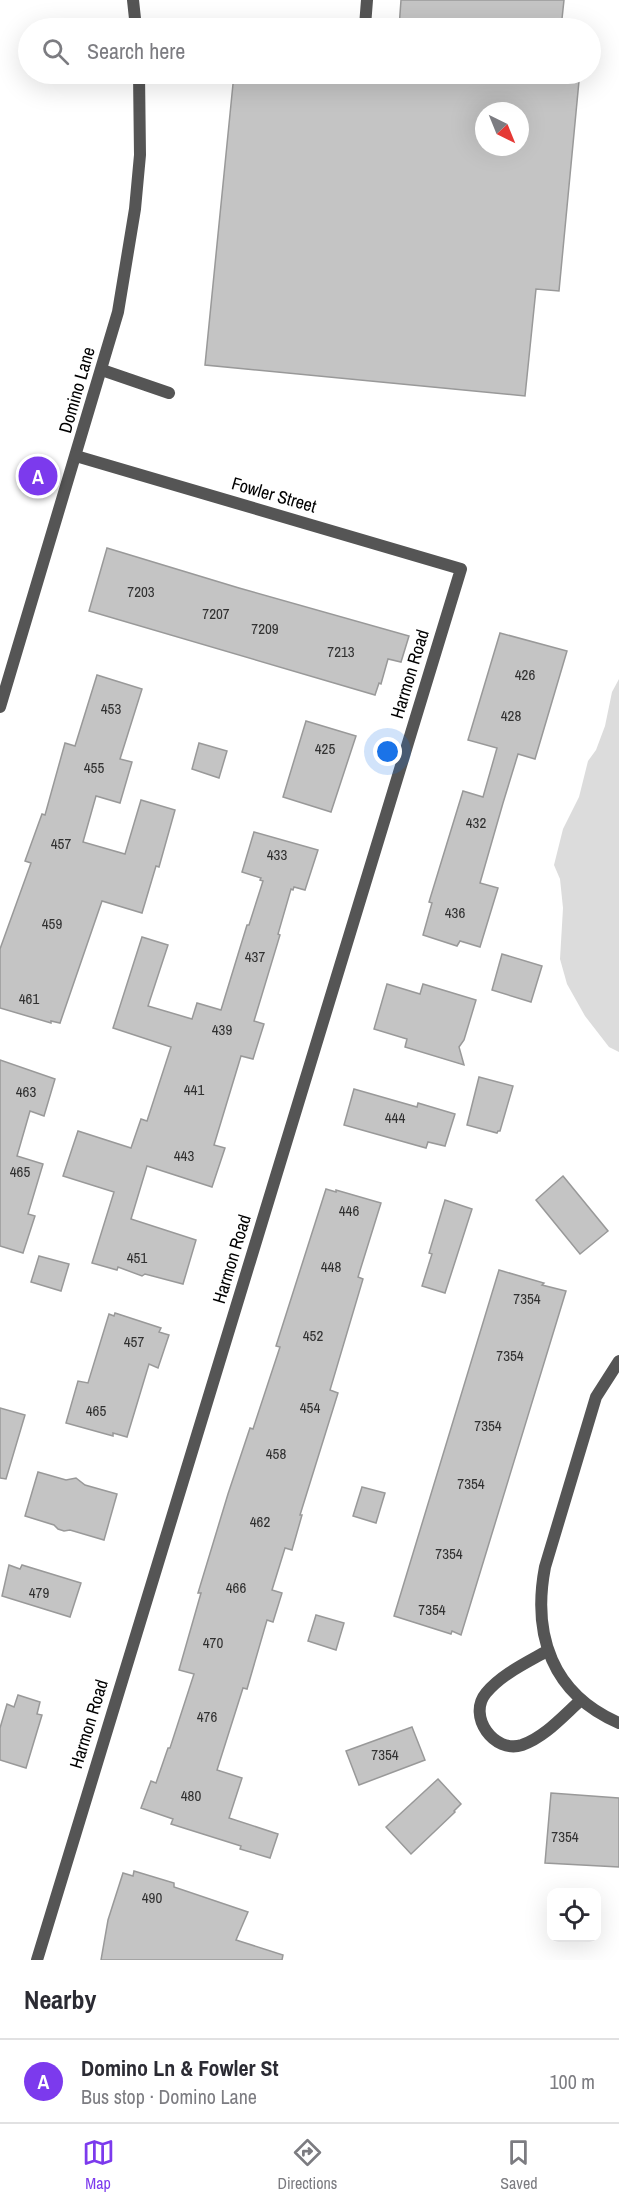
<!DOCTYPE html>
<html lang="en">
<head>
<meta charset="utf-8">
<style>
	:root { --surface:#fff; --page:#f2f2f3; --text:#2b2b33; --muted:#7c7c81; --line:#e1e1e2; --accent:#7c3aed }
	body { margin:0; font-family:"Archivo Narrow",sans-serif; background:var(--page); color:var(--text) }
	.controls { position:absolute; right:18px; bottom:18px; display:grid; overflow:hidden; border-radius:12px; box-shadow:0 6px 24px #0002 }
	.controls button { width:54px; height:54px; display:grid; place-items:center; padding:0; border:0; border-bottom:2px solid var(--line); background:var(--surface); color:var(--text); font:30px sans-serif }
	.compass { position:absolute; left:475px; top:102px; width:54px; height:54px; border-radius:50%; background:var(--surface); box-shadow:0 6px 24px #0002; rotate:137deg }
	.you { position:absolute; left:388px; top:752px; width:21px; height:21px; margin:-15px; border:4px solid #fff; border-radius:50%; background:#1a73e8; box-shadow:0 0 0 9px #1a73e833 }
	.badge { display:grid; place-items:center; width:39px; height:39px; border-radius:50%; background:var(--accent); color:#fff; font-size:20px; font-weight:700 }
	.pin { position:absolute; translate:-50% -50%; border:3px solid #fff; box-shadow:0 2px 6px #0006 }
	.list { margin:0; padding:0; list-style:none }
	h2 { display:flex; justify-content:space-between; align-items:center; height:78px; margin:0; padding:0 24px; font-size:26px }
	h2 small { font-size:20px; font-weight:400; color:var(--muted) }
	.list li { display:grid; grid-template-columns:39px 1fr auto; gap:18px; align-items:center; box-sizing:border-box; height:84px; padding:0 24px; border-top:2px solid var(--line) }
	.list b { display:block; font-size:22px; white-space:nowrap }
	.list p { margin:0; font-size:20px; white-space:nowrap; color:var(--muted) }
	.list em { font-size:20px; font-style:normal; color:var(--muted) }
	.icon { flex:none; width:33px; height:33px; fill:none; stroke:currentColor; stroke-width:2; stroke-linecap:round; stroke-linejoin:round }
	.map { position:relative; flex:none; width:619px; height:1960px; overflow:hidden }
	.search { position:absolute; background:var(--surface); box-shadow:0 6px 24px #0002; left:18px; right:18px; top:18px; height:66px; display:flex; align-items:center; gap:15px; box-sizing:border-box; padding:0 21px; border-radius:33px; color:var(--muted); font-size:22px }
	.sheet { height:162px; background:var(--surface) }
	nav { display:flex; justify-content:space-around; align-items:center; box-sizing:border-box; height:84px; border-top:2px solid var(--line); background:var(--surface); font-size:16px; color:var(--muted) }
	nav a { display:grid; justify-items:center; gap:3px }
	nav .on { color:var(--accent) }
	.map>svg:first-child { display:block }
	.green { fill:#dcdcdc }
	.building { fill:#c4c4c4; stroke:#999; stroke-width:1.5; fill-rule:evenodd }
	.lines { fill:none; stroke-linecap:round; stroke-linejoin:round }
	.service { stroke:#555; stroke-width:12 }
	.minor { stroke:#555; stroke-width:12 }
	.labels { text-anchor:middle; stroke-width:5; stroke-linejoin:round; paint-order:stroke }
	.number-label { font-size:15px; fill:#313131 }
	.street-label { font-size:18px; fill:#000; stroke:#fff }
</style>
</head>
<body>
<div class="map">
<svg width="619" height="1960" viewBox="0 0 619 1960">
	<rect width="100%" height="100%" fill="#fff"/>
	<path class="green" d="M619 679V1052L609 1047 585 1016 567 984 560 959 563 908 560 879 554 865 563 829 579 797 588 761 596 750 605 726 612 692Z"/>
	<g class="building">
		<path d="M401 0H564L561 28H399Z"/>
		<path d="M234 74H557L556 79 579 81 559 291 536 289 525 396 205 365ZM484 111H520V147H484Z"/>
		<path d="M107 548 239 588 409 636 401 662 388 659 381 684 379 683 375 695 89 611Z"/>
		<path d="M500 633 567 651 535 759 518 754 503 803 480 883 498 888 480 947 460 941 457 946 423 935 432 903 429 902 463 791 483 797 497 748 468 740Z"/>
		<path d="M97 675 142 689 120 759 132 762 120 803 96 796 83 842 125 854 141 800 175 810 159 867 156 866 142 913 102 901 60 1023 51 1021V1023L0 1008V949L31 863 25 861 42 814 45 815 65 743 75 746Z"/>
		<path d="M306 721 356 736 331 812 283 797Z"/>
		<path d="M199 743 227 751 219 778 192 769Z"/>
		<path d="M254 832 318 850 305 890 294 887 293 890 291 889 278 934 280 935 254 1021 264 1024 253 1059 241 1056 214 1145 225 1148 212 1187 147 1166 131 1219 196 1240 183 1284 145 1274 142 1276 118 1267 117 1270 92 1263 114 1192 63 1176 78 1131 131 1148 141 1119 147 1121 171 1047 113 1028 142 937 168 945 148 1006 192 1019 197 1003 221 1010 247 925H249L263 881 260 880 261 878 242 872Z"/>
		<path d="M502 954 542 966 531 1002 492 990Z"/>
		<path d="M387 984 420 994 423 984 476 1000 464 1040 459 1047 464 1065 405 1047 407 1039 374 1029Z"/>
		<path d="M0 1060 55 1079 44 1116 30 1111 17 1156 43 1164 28 1214 35 1216 23 1253 0 1246Z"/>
		<path d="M479 1077 513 1086 500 1131H498L497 1133 467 1125Z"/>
		<path d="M354 1089 417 1107 418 1103 455 1114 445 1146 428 1142 426 1148 344 1125Z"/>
		<path d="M563 1176 608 1231 580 1254 536 1200Z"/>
		<path d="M326 1189 336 1192V1190L381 1203 358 1277 363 1279 330 1390 338 1393 300 1515H302L292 1550 285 1548 272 1590 282 1593 273 1622 267 1620 247 1689 243 1688 217 1770 242 1778 229 1818 278 1834 270 1858 240 1849 241 1846 171 1824 173 1819 141 1808 151 1781 156 1783 168 1748H170L194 1674 179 1670 201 1593H198L228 1494 250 1428 253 1429 280 1347 276 1346Z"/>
		<path d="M445 1200 472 1209 445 1293 422 1286 432 1254 429 1253Z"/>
		<path d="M39 1256 69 1264 61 1291 31 1282Z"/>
		<path d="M499 1270 544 1283 542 1285 566 1291 461 1635 452 1631 451 1634 394 1616Z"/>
		<path d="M115 1313 161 1328 159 1332 169 1335 158 1368 149 1364 127 1437 113 1433V1436L66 1423 78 1381 88 1383 109 1314 114 1316Z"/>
		<path d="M0 1408 25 1415 6 1479 0 1478Z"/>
		<path d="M38 1472 66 1480 76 1478 85 1485 117 1494 104 1540 70 1530 64 1531 58 1529 54 1525 25 1516Z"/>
		<path d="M362 1487 385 1493 376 1523 353 1516Z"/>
		<path d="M9 1565 20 1569 22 1565 81 1583 70 1617 2 1596Z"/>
		<path d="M316 1615 344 1623 336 1650 308 1641Z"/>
		<path d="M18 1695 40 1702 37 1714 42 1715 26 1768 0 1760V1728L7 1704 14 1707Z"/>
		<path d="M412 1727 425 1760 359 1785 346 1751Z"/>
		<path d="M438 1779 461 1804 454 1811 455 1812 411 1854 386 1827Z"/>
		<path d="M551 1793 619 1798V1867L545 1863Z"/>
		<path d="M134 1871 174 1883V1887L248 1912 236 1940 283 1955 282 1960H101L108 1920 123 1873 133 1876Z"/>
	</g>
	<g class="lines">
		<g class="service">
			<path d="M136 25 365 26 367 0"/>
			<path d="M102 370 169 393"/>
		</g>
		<g class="minor">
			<path d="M133 0 136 28"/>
			<path d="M0 707 118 312 135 209 140 155 139 74"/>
			<path d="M619 1361 596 1397 545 1567C532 1635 552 1694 619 1723"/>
			<path d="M547 1651C526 1663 502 1674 486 1693 467 1716 494 1754 522 1745 545 1737 563 1716 581 1700"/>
			<path d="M37 1960 461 569 76 456"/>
		</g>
	</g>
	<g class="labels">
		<g class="number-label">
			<text x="141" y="597">7203</text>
			<text x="216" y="619">7207</text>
			<text x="265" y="634">7209</text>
			<text x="341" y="657">7213</text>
			<text x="525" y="680">426</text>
			<text x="111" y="714">453</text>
			<text x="511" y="721">428</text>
			<text x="325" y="754">425</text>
			<text x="94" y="773">455</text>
			<text x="476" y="828">432</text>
			<text x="61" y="849">457</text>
			<text x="277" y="860">433</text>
			<text x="455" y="918">436</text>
			<text x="52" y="929">459</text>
			<text x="255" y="962">437</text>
			<text x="29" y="1004">461</text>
			<text x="222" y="1035">439</text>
			<text x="194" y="1095">441</text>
			<text x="26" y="1097">463</text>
			<text x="395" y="1123">444</text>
			<text x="184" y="1161">443</text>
			<text x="20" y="1177">465</text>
			<text x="349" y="1216">446</text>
			<text x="137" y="1263">451</text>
			<text x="331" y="1272">448</text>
			<text x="527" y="1304">7354</text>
			<text x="313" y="1341">452</text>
			<text x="134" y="1347">457</text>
			<text x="510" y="1361">7354</text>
			<text x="310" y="1413">454</text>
			<text x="96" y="1416">465</text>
			<text x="488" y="1431">7354</text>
			<text x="276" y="1459">458</text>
			<text x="471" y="1489">7354</text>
			<text x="260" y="1527">462</text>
			<text x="449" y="1559">7354</text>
			<text x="236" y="1593">466</text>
			<text x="39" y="1598">479</text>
			<text x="432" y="1615">7354</text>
			<text x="213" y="1648">470</text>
			<text x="207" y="1722">476</text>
			<text x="385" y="1760">7354</text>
			<text x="191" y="1801">480</text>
			<text x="565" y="1842">7354</text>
			<text x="152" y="1903">490</text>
		</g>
		<g class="street-label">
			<text transform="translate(77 390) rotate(-74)" y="6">Domino Lane</text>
			<text transform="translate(274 495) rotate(16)" y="6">Fowler Street</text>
			<text transform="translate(410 674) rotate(-73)" y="6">Harmon Road</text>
			<text transform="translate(232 1259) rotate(-73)" y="6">Harmon Road</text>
			<text transform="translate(89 1724) rotate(-73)" y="6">Harmon Road</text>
		</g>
	</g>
</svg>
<div class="controls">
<button><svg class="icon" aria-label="locate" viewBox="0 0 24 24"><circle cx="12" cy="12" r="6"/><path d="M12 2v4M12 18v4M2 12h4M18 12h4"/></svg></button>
</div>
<svg class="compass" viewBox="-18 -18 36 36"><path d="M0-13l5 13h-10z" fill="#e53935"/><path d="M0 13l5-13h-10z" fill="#7c7c81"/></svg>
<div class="you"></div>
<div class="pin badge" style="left:38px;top:476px">A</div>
<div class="search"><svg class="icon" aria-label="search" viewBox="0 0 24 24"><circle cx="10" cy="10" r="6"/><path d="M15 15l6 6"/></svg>Search here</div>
</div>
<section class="sheet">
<h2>Nearby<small></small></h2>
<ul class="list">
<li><span class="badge">A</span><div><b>Domino Ln &amp; Fowler St</b><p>Bus stop · Domino Lane</p></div><em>100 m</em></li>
</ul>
</section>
<nav>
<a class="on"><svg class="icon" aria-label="map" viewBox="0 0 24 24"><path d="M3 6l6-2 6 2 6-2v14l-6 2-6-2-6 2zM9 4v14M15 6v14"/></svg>Map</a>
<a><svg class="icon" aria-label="directions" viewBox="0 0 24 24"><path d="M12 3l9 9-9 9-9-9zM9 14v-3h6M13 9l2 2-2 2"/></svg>Directions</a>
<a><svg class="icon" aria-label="saved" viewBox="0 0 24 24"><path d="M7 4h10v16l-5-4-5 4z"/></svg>Saved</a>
</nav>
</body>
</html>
